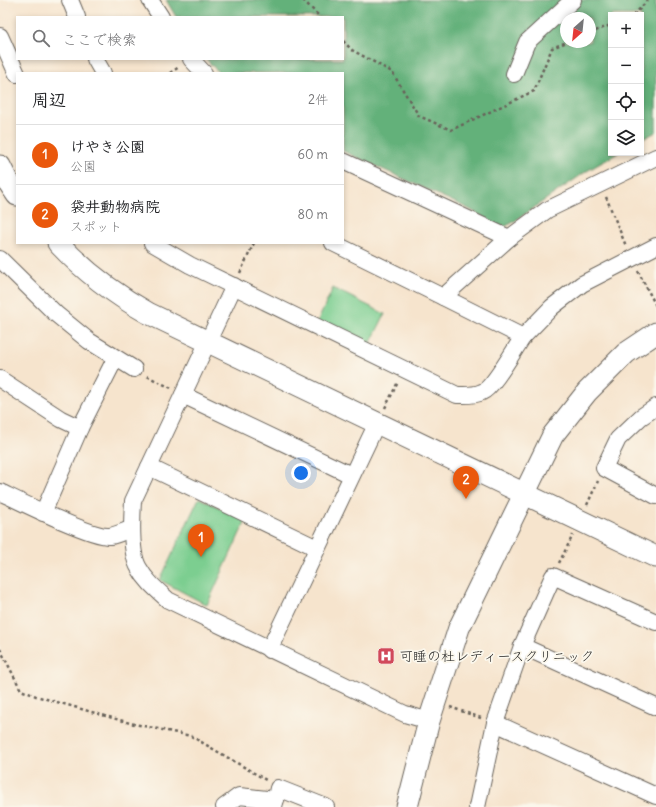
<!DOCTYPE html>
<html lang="ja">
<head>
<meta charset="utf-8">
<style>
	:root { --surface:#fff; --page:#f6f6f6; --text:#202124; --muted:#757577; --line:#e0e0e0; --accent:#ea580c }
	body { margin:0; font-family:Delius,"Klee One",sans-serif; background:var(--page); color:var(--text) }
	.controls { position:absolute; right:12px; top:12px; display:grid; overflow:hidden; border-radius:0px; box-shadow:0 2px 6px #0003 }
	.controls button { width:36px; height:36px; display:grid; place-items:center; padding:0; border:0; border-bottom:1px solid var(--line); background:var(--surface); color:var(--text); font:20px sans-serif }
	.compass { position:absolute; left:560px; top:12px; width:36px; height:36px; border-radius:50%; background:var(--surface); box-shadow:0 2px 6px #0003; rotate:207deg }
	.you { position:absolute; left:301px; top:473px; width:14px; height:14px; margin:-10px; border:3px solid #fff; border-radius:50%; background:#1a73e8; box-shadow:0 0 0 6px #1a73e833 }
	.badge { display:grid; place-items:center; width:26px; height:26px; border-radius:50%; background:var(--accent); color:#fff; font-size:13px; font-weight:700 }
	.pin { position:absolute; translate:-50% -33px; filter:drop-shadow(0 1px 2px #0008) }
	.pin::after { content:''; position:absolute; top:21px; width:14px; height:12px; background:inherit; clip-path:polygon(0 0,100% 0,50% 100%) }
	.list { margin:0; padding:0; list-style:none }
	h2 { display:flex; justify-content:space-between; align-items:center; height:52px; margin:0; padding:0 16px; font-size:17px }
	h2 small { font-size:13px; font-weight:400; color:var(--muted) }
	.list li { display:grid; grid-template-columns:26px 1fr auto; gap:12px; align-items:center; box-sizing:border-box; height:60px; padding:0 16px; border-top:1px solid var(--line) }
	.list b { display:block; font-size:15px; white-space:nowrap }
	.list p { margin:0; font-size:13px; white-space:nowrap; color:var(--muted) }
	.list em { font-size:13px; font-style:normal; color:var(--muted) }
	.icon { flex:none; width:22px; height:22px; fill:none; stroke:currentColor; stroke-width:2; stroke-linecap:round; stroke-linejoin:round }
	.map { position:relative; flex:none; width:656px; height:807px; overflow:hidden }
	.search { position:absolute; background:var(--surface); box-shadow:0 2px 6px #0003; left:16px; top:16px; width:328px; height:44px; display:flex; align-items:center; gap:10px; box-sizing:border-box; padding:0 14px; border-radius:0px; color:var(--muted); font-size:15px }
	.panel { position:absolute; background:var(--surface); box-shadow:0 2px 6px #0003; left:16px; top:72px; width:328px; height:172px; border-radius:0px }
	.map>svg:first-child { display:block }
	.green { fill:#7bce90; stroke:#4c7556 }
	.forest { fill:#64b17a; stroke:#40664b; fill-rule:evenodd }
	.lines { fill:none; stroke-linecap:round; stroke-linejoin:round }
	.minor-casing { stroke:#68625a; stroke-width:18 }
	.tertiary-casing { stroke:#68625a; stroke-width:23 }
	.path { stroke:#68625a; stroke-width:2.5; stroke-dasharray:3 3; stroke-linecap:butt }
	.minor { stroke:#fff; stroke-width:16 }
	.tertiary { stroke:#fff; stroke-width:21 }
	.labels { text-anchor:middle; stroke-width:3.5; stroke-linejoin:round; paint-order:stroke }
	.poi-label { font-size:14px; fill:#1c1c1c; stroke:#fbf7ec; text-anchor:start }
</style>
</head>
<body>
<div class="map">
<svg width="656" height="807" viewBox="0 0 656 807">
	<rect width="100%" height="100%" fill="#fbf7ec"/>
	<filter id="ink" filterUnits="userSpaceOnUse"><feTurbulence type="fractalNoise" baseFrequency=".025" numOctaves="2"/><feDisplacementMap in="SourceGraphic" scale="8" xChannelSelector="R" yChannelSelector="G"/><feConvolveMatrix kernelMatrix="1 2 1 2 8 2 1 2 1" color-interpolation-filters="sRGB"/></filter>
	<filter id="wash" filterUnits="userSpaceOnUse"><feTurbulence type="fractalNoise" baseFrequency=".012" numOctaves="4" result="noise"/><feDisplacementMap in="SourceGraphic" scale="16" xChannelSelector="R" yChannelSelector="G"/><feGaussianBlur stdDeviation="0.9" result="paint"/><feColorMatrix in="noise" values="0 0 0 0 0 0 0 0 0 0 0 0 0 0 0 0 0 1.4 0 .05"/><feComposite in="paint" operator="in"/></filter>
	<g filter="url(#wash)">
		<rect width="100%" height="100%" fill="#f6e4cd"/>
		<g class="green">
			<path d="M333 288 385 314 367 350 316 325Z"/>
			<path d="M199 498 246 520 207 605 160 580Z"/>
		</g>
		<path class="forest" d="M166 0H656V132L641 140V15H611V153H618L587 171 512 223 502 228 469 209 343 151V73H219L206 59H343V17H176ZM566 18H590V42H566Z"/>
	</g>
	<g filter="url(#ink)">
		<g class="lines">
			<defs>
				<g id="minor">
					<path d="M70 0 77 17"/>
					<path d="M150 0 161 17"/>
					<path d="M0 36 17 74"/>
					<path d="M95 59 103 73"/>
					<path d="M191 59 204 73"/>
					<path d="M514 74 527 42 573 0"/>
					<path d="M343 161 509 238"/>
					<path d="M152 243 190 265 457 395C465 395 474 396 482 392 493 388 515 348 523 337"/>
					<path d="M333 243 443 297 509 238 547 210 656 157"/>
					<path d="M0 259 56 314 89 341 134 369"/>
					<path d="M234 286 133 501C132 518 130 554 139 568 146 581 157 590 168 600L405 714 429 721"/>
					<path d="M443 297 523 337 552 307 582 284 656 246"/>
					<path d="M0 379 61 419 80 428"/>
					<path d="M183 395 351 475"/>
					<path d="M656 407 641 417 618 439 604 468 656 496"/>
					<path d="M149 467 317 548"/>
					<path d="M0 492C19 501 93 538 110 536 117 535 124 531 131 529"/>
					<path d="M43 513 80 428 115 359"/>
					<path d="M522 646 656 707"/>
					<path d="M269 650 377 423"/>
					<path d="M495 723 656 796"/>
					<path d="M224 807 239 796 276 800"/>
					<path d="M274 807 278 788 326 807"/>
					<path d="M477 807 495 723 522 646 553 576 656 622"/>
				</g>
				<g id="tertiary">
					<path d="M0 166 7 180 17 195"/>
					<path d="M58 243C85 272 114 294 148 313L656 557"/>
					<path d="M407 807 429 721 459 628 553 435 587 392 626 353 656 333"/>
				</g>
			</defs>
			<use href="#minor" class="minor-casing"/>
			<use href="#tertiary" class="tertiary-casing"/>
			<g class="path">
				<path d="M303 0 320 17"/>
				<path d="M634 15 648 0"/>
				<path d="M590 33 611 25"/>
				<path d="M343 41 352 50 392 72 419 116 451 130 534 91 552 48 567 42"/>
				<path d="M170 73 179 67"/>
				<path d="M606 197 626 246"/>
				<path d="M638 271 656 306"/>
				<path d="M240 273 254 243"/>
				<path d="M147 376 171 388"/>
				<path d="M385 408 398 382"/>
				<path d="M587 505 598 481"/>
				<path d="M559 563 573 535"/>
				<path d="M0 649 21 690 36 696 130 723 191 736 266 780"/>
				<path d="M450 707 481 718"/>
			</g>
			<use href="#minor" class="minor"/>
			<use href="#tertiary" class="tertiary"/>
		</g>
	</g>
	<defs>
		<symbol id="hospital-square" viewBox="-11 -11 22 22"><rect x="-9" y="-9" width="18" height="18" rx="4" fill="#d1495b" stroke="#fbf7ec"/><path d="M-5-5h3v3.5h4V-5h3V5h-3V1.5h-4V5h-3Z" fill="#fff"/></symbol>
	</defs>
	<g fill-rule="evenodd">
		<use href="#hospital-square" x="376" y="646" width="20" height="20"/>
	</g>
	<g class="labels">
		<g class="poi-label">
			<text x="399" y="661">可睡の杜レディースクリニック</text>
		</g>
	</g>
</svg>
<div class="controls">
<button>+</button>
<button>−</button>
<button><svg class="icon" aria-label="locate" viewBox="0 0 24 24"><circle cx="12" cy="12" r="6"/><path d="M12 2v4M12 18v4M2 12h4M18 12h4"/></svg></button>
<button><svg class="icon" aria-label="layers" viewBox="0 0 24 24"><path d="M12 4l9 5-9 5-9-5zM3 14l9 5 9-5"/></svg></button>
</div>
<svg class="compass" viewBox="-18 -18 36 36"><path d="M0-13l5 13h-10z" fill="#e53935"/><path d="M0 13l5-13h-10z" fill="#757577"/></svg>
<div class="you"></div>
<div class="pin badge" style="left:201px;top:557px">1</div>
<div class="pin badge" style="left:466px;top:499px">2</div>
<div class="search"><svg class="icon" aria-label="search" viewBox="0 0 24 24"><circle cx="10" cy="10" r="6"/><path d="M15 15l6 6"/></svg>ここで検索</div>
<section class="panel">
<h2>周辺<small>2件</small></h2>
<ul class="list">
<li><span class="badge">1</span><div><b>けやき公園</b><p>公園</p></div><em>60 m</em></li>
<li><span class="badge">2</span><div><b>袋井動物病院</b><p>スポット</p></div><em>80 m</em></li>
</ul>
</section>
</div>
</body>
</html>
